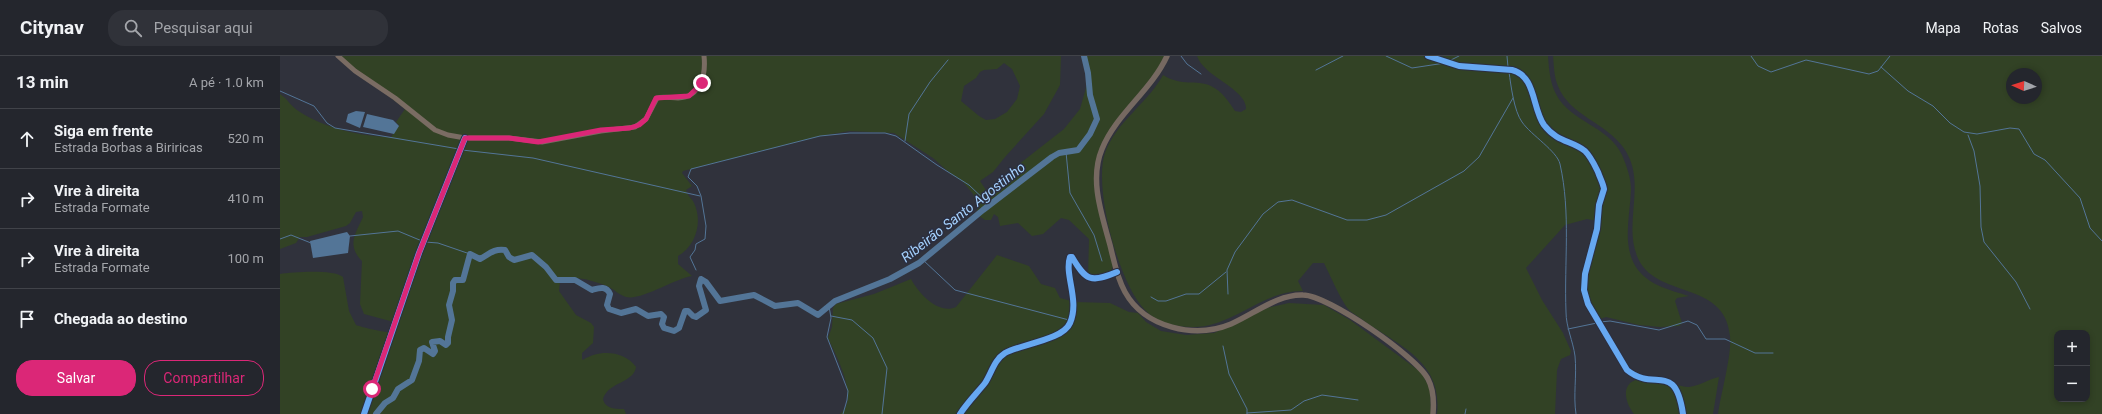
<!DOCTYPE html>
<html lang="pt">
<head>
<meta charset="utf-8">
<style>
	:root { --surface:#24262d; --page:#303239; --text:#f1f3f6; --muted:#a3a5aa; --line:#414349; --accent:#db2777 }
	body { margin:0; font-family:Roboto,sans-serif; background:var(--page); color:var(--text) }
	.controls { position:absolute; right:12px; bottom:12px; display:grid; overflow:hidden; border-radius:8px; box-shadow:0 2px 6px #0003 }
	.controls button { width:36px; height:36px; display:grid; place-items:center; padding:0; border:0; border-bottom:1px solid var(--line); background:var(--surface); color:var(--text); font:20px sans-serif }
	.compass { position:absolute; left:1726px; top:12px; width:36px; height:36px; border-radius:50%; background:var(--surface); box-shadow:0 2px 6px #0003; rotate:273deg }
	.stop { position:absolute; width:12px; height:12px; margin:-9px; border:3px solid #db2777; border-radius:50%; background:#fff }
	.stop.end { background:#db2777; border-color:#fff; box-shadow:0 1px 4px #0008 }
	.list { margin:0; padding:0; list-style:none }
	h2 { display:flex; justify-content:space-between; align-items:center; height:52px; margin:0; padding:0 16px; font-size:17px }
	h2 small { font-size:13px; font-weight:400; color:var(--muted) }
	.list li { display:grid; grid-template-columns:26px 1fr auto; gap:12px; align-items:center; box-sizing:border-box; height:60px; padding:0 16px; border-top:1px solid var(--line) }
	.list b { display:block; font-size:15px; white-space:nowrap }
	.list p { margin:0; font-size:13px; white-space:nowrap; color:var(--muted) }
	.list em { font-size:13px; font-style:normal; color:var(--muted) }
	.actions { display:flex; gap:8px; padding:12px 16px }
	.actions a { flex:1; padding:9px 0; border:1px solid var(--accent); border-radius:16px; text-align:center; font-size:14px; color:var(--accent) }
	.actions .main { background:var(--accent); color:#fff }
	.icon { flex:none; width:22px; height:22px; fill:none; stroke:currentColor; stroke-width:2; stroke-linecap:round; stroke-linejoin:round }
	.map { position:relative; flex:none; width:1822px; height:358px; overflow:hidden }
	header { display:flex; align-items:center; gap:24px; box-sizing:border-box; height:56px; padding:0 20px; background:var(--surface); border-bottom:1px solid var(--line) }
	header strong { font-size:19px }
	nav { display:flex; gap:22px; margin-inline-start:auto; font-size:14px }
	.search { width:280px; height:36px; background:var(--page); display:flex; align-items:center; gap:10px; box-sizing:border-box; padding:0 14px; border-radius:16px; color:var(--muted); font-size:15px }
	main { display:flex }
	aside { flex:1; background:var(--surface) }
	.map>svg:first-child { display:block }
	.green { fill:#324225; fill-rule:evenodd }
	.water { fill:#537597 }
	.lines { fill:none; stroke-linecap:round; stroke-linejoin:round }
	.stream { stroke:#537597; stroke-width:1 }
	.river { stroke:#537597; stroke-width:6 }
	.minor { stroke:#6d635e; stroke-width:4 }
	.major { stroke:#7a6c63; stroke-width:5 }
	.highway { stroke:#766961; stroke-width:5.5 }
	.cycleway-casing { stroke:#2b2f41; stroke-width:8 }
	.cycleway { stroke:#66a8f1; stroke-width:6 }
	.route { stroke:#db2777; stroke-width:5 }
	.labels { text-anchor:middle; stroke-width:3; stroke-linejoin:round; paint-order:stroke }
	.water-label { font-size:14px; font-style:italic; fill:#a4d1fe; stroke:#2b2f41 }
</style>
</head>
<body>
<header>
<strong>Citynav</strong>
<div class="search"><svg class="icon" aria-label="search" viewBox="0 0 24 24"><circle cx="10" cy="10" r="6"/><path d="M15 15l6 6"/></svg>Pesquisar aqui</div>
<nav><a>Mapa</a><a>Rotas</a><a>Salvos</a></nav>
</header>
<main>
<aside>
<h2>13 min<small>A pé · 1.0 km</small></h2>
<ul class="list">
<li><svg class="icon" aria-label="ahead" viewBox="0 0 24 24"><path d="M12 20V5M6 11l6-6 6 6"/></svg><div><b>Siga em frente</b><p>Estrada Borbas a Biriricas</p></div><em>520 m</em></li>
<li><svg class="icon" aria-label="right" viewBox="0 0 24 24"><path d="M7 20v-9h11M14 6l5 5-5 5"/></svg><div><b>Vire à direita</b><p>Estrada Formate</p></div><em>410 m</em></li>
<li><svg class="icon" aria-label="right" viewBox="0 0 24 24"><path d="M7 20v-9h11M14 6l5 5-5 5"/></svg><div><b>Vire à direita</b><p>Estrada Formate</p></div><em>100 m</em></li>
<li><svg class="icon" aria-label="arrive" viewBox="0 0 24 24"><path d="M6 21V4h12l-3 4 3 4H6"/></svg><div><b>Chegada ao destino</b></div></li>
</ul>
<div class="actions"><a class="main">Salvar</a><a>Compartilhar</a></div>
</aside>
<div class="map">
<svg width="1822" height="358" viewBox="0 0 1822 358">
	<rect width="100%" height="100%" fill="#30323c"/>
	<g class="green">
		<path d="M58 0H781L780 29 764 58 725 101 713 116 700 125 706 134 784 73 800 53 809 21 803 0H885L882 8 828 78 815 116 834 208 830 217 825 222H808L809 183 789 164 781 162 763 178 752 180 738 167 720 170 718 161 714 158 711 164H705L699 160 693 138 683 126 671 118 653 102 614 77 569 75 541 80 403 115 402 117 412 130 406 134C407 140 412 142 414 147 423 166 416 190 398 200V208L412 220C396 222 361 245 346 241 339 239 334 233 327 230 313 225 294 218 280 225L279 235 296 259 311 267 314 271 313 287 302 297V303L303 304C319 293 345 295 356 311 354 327 328 326 323 343 325 353 336 353 344 353L346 358H0V218C13 216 54 213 63 221L69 255 76 269C81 271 106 277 110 276L113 268 110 265 84 258 80 248 82 205C66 189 76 177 83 161L82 155 76 156 70 167 66 170 27 181H20L16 187 0 193V38C8 43 10 50 20 56 45 72 82 81 111 81L119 69 116 66 125 53ZM724 7 732 13 740 30 737 43 727 56 715 63 706 64 699 60 681 45 684 30 696 22 700 16 704 14 717 13Z"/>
		<path d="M917 0H1268C1269 13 1270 27 1276 38 1290 66 1329 70 1342 99 1347 111 1351 122 1351 134 1350 161 1341 191 1358 214 1371 230 1390 234 1409 240L1397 242 1395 245 1402 267 1399 270 1380 271 1359 269 1326 261 1320 263C1314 254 1307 246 1306 236 1303 219 1315 182 1318 165L1307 163 1285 169 1246 212 1262 244 1283 277 1291 295 1290 299 1281 303 1277 314 1275 358H1157C1163 305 1119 290 1083 264 1079 261 1074 258 1070 255 1062 247 1050 219 1044 207H1033L1018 225 1023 235C983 234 952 272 912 271 895 271 876 266 865 254 839 228 813 132 825 97 836 66 868 47 883 19 902 31 916 23 931 30 942 35 949 46 955 55L961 56 966 53C967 33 924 21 917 0Z"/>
		<path d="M1273 0H1822V358H1438C1441 337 1452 299 1450 280 1445 223 1374 244 1357 200 1343 165 1368 125 1343 91 1326 67 1289 59 1278 30 1274 21 1274 10 1273 0ZM1732 18H1756V42H1732ZM1777 277H1807V343H1777Z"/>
		<path d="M717 199 749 210 761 228 775 232 780 242 795 246 830 247 849 256 858 257 866 266 881 275 906 279 934 277 987 252 1009 247 1044 249 1070 264 1142 317 1150 333 1151 358H560C580 343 556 299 548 282L552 271 553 252 556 248 594 238 631 223C639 238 659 259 676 251Z"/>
		<path d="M1439 321 1433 358H1354C1349 352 1345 342 1346 335 1351 310 1395 331 1409 331 1419 330 1429 323 1439 321Z"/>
	</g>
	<g class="water">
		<path d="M76 55 85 56 80 72 66 66 68 58Z"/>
		<path d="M87 58 113 64 119 70 114 78 83 71Z"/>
		<path d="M67 176 70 180 68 197 33 202 30 185Z"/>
	</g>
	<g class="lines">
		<g class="stream">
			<path d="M901 0 907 8 921 18"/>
			<path d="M1106 0 1132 12 1165 7"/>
			<path d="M1227 0 1228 11"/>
			<path d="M1471 0 1478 10 1491 16 1526 4 1589 18 1598 15 1610 0"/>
			<path d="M1169 5 1179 0"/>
			<path d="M1601 11 1628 35 1653 50 1670 67 1684 76 1697 78 1730 72 1739 73 1754 98 1765 104 1800 142 1810 172 1822 185"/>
			<path d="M1036 14 1063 0"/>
			<path d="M1229 16C1231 30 1234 55 1242 66 1251 79 1277 95 1280 108 1291 157 1284 206 1286 256 1286 271 1293 285 1295 300 1297 320 1293 339 1296 358"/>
			<path d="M0 35 34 50 47 67 55 72 179 93"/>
			<path d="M1688 79 1694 95 1700 130 1701 171 1704 186 1736 226 1750 253"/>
			<path d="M625 85 629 58 650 26 668 4"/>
			<path d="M182 94 253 102 420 140"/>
			<path d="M786 96 790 137 814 179 822 205"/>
			<path d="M70 180 118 175 142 185"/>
			<path d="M0 183 11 179 31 187"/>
			<path d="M145 186 158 187 190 198"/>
			<path d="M643 204 675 234 789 264"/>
			<path d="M416 214 410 201 415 194 416 188 425 183 426 170 421 140 417 130 408 121 411 113 540 80 570 77H605L616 80 657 109 689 129 710 149"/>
			<path d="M948 238 947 214 955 196 983 158 998 146 1012 144 1067 164H1087L1106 159 1184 115 1199 101 1233 42"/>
			<path d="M871 241 878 245H886L906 238H919L946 216"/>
			<path d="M549 250 551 262 547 281 568 335 567 344 563 358"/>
			<path d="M551 260 572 264 593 282 607 312 602 358"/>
			<path d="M1320 266 1330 265 1379 274 1408 265 1417 269 1426 283H1445L1475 297H1493"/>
			<path d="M1288 273 1317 267"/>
			<path d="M943 290 949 318 967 353V358"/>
			<path d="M967 357 1011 354 1024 345 1042 339 1078 344"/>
			<path d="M1185 358 1186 353"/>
		</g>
		<path class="river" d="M96 358 105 347 113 342 118 333 132 324 139 305 140 294 144 292 153 298 155 295 152 286 160 285 166 289 168 287V281L172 264 169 249 173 235V227L175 224H183L190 198 200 203C208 199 214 192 225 194L229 201 234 204 252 199 266 211 276 224H295L312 234C319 232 326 229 330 238L327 249 329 253 341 257 356 253 368 260 381 258 384 261 382 268 384 272 394 275 399 272 405 255H408L413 260 416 261 426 254 419 230 421 223 426 226 440 245 474 239 495 250 518 247 538 259 555 245 610 223 639 207 703 154 772 101 779 97 798 94 810 78 817 63 810 39 808 17 804 0"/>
		<g class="minor">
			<path d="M1148 0 1179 10 1232 14C1256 20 1252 52 1264 69 1278 87 1291 84 1305 95 1311 101 1314 108 1318 116 1320 122 1323 127 1324 133L1319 149 1317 173 1305 218 1304 234 1308 248 1347 314C1375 337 1395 304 1403 358"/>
			<path d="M84 358 139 197 185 82"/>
			<path d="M680 358C687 347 697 337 705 327 712 316 714 304 725 297 741 288 783 284 790 267 800 244 784 219 790 201H792C806 225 811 227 837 216"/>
		</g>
		<path class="major" d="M58 0 75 15 115 42 155 74 168 79 185 82H229L262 86 321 75 355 71 366 63 377 42C383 40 391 42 398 42 421 41 426 19 424 0"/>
		<path class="highway" d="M887 0C871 35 836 58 822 93 809 124 822 159 830 189 834 205 837 222 845 236 865 272 915 283 951 268 974 258 998 238 1023 239 1048 239 1137 301 1148 323 1154 334 1154 346 1153 358"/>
		<defs>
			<g id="cycleway">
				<path d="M1148 0 1179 10 1232 14C1256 20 1252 52 1264 69 1278 87 1291 84 1305 95 1311 101 1314 108 1318 116 1320 122 1323 127 1324 133L1319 149 1317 173 1305 218 1304 234 1308 248 1347 314C1375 337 1395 304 1403 358"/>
				<path d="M84 358 139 197 185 82"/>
				<path d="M680 358C687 347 697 337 705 327 712 316 714 304 725 297 741 288 783 284 790 267 800 244 784 219 790 201H792C806 225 811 227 837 216"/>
			</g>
		</defs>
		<use href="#cycleway" class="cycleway-casing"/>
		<use href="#cycleway" class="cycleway"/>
	</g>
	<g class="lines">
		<path class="route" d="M92 333 139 197 185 82H229L258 86 321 74 350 72 359 69 366 63 376 42 409 40 422 27"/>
	</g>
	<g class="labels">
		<g class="water-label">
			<text transform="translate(683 156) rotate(-38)" y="5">Ribeirão Santo Agostinho</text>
		</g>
	</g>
</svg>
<div class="controls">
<button>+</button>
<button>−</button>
</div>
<svg class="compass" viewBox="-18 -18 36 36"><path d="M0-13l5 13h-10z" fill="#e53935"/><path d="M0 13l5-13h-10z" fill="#a3a5aa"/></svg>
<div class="stop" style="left:92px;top:333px"></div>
<div class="stop end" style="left:422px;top:27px"></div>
</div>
</main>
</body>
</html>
